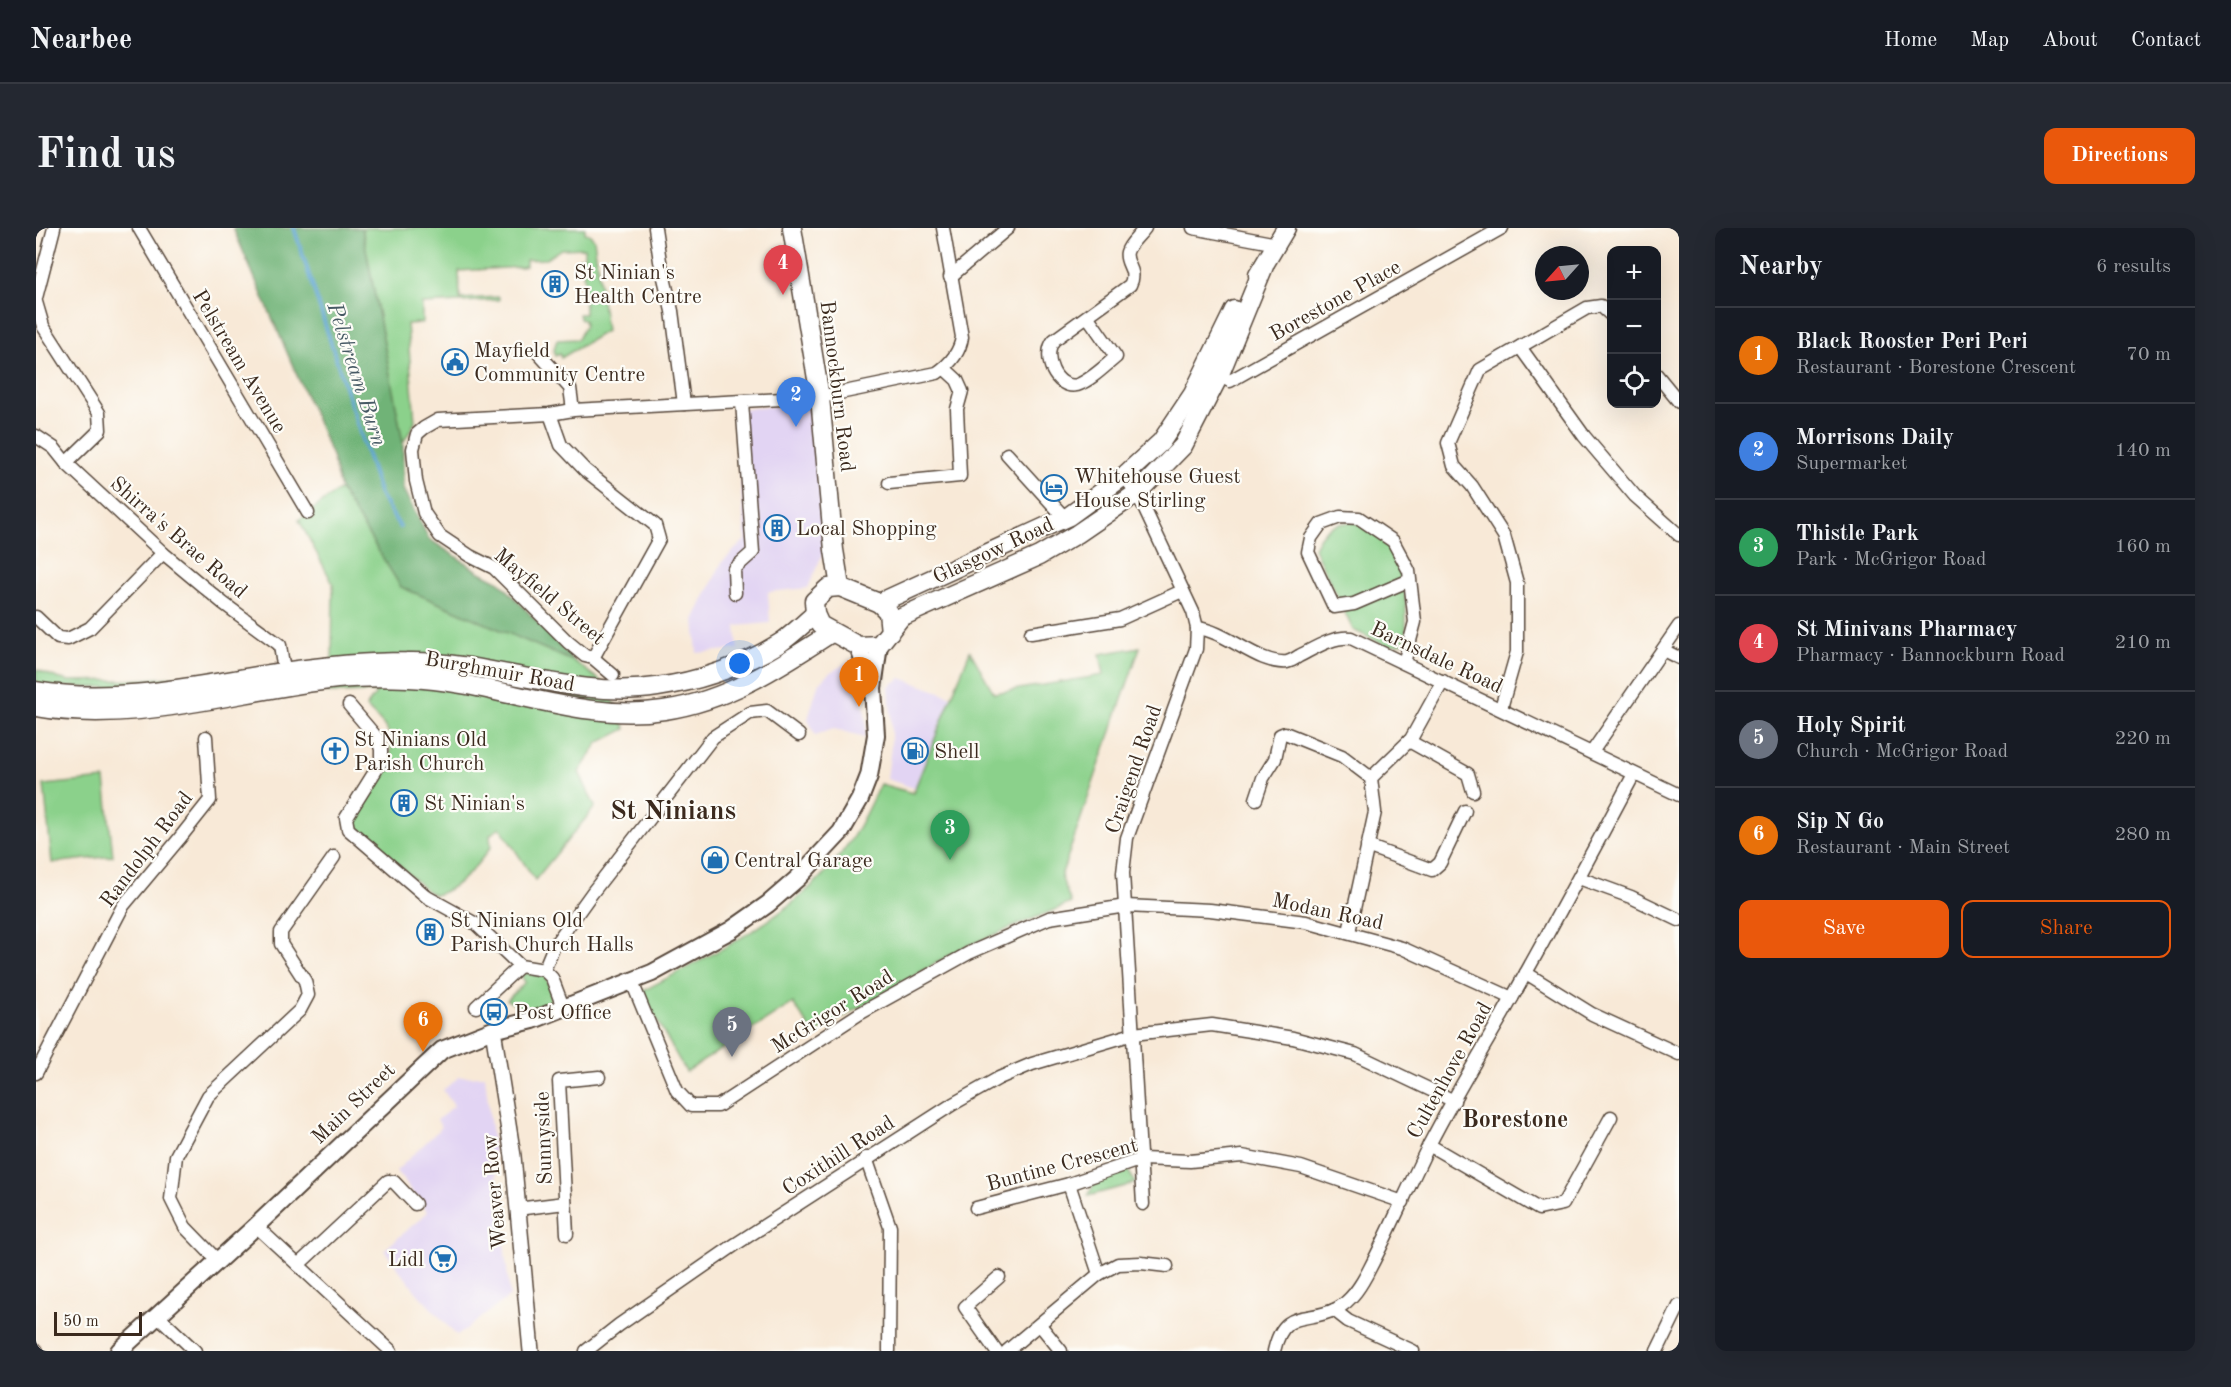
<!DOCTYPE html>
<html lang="en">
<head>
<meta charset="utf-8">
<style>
	:root { --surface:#171b24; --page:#242831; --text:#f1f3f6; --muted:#9ea1a6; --line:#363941; --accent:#ea580c }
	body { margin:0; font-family:"Old Standard TT",serif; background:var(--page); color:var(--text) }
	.controls { position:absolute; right:18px; top:18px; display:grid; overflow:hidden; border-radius:12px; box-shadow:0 6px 24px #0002 }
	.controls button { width:54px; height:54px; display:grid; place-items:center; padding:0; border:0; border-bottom:2px solid var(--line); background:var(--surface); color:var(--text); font:30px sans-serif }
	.compass { position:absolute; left:1499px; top:18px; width:54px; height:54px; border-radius:50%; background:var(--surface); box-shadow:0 6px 24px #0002; rotate:243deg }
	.scale { position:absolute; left:18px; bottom:15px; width:88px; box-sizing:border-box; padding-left:6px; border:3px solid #3b2a1e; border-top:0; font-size:16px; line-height:21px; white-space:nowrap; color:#3b2a1e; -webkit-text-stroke:4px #fdfcf7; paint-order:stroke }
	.you { position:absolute; left:704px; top:436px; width:21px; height:21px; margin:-15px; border:4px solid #fff; border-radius:50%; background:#1a73e8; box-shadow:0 0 0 9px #1a73e833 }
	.badge { display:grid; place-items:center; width:39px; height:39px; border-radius:50%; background:var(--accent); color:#fff; font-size:20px; font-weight:700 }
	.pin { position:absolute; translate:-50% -50px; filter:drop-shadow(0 2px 3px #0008) }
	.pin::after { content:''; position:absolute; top:32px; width:21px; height:18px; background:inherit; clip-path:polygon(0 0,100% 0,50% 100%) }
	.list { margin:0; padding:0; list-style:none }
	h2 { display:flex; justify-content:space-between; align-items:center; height:78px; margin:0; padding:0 24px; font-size:26px }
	h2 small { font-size:20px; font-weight:400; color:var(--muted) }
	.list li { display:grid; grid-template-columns:39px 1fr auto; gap:18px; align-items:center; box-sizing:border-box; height:96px; padding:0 24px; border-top:2px solid var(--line) }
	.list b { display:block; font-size:22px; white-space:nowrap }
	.list p { margin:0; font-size:20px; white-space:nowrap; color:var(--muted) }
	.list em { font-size:20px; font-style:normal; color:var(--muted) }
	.actions { display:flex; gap:12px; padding:18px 24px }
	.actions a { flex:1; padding:14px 0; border:2px solid var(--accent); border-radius:12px; text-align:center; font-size:21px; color:var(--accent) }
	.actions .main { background:var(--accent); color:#fff }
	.icon { flex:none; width:33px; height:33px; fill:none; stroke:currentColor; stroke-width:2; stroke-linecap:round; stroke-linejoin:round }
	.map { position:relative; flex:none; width:1643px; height:1123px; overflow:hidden; border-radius:12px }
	header { display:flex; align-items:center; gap:36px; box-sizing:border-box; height:84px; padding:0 30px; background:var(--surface); border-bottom:2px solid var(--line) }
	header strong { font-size:28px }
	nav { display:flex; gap:33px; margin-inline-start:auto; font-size:21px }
	.intro { display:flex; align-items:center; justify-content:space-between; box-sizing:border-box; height:144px; padding:0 36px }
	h1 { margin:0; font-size:42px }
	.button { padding:15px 27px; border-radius:12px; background:var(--accent); color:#fff; font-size:21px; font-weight:700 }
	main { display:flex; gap:36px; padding:0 36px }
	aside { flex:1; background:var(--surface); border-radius:12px; box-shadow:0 6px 24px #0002 }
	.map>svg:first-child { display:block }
	.built { fill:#e2d4f3 }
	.green { fill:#8bd18b; stroke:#637e54; stroke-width:1.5 }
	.forest { fill:#70b377; stroke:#566e4a; stroke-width:1.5 }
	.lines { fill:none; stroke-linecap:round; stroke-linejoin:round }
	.stream { stroke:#59a2d0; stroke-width:4 }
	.minor-casing { stroke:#57473a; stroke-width:15 }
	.tertiary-casing { stroke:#57473a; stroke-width:18 }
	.secondary-casing { stroke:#57473a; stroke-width:20 }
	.primary-casing { stroke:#57473a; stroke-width:21 }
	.minor { stroke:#fff; stroke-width:12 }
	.tertiary { stroke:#fff; stroke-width:15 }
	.secondary { stroke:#fff; stroke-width:16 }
	.primary { stroke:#fff; stroke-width:18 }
	.labels { text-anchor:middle; stroke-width:4.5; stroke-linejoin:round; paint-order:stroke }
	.poi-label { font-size:21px; fill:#3b2a1e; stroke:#fdfcf7; text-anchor:start }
	.street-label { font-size:21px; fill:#3b2a1e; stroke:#fdfcf7 }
	.water-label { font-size:22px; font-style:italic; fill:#475a65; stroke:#fdfcf7 }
	.quarter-label { font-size:24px; font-weight:bold; fill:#3b2a1e; stroke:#fdfcf7 }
	.district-label { font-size:27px; font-weight:bold; fill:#3b2a1e; stroke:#fdfcf7 }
</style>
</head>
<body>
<header>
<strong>Nearbee</strong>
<nav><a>Home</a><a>Map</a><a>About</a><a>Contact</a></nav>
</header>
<div class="intro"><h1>Find us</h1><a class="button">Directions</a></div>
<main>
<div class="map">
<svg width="1643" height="1123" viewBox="0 0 1643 1123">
	<rect width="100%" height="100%" fill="#fdfcf7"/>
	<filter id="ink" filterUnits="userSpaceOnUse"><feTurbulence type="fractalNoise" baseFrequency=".0167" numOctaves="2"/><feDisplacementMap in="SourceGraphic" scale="12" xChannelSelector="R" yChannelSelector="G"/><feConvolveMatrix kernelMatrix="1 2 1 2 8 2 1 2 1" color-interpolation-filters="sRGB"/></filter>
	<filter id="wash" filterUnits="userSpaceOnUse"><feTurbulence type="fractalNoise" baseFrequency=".008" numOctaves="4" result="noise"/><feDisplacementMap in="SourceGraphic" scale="24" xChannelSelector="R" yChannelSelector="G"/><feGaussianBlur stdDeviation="1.35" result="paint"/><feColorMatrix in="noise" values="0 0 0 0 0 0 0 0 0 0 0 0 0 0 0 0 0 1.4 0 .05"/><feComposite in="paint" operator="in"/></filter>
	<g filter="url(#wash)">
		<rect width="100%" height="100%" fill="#f8e9d7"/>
		<g class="built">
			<path d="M779 174 791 315 772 360 732 364 734 395 700 398 702 421 661 425 658 392 686 334 709 312 699 182Z"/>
			<path d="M815 432 826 464 830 494 829 509 798 501 779 507 772 491 782 457 792 446Z"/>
			<path d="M865 450 915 468 878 560 851 551 855 519V486L853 458Z"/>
			<path d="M449 848 474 1068 421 1108 382 1066 348 1022 392 984 360 943 406 899 401 892 418 878 407 862 423 849Z"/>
		</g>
		<g class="green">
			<path d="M326 0H549V5L553 6 558 11 570 103 525 130 524 126 519 128 518 121 521 112 542 111 549 97 548 92 544 91 543 86H549L547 34H542V30L548 29V20L525 21 510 31 490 32V38L484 39 423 43 424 71 463 69V72L386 76V95L371 96 379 194 367 215Z"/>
			<path d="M304 261 365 359 539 434 570 457 590 501 562 515 543 544 559 579 499 652 464 599 454 607 455 619C441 637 423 661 399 667L391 663 319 597 318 593C331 572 366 529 352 504 348 495 337 487 330 479L341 464 290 465 296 429 297 356 263 292Z"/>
			<path d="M1319 294C1325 298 1334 301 1340 306 1370 330 1371 373 1370 408L1367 415 1351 418 1317 402 1278 320C1288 299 1296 295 1319 294Z"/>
			<path d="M1104 419 1025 648 1035 675 926 720 778 806 757 775 650 844 605 764C679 724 763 688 812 616 825 598 834 575 844 556L877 565 934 423 958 465 1068 447 1064 426Z"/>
			<path d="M0 441 21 450 33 453 93 452 168 447 101 460 0 458Z"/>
			<path d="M69 551 77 628 16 635 8 557Z"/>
			<path d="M490 745 509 748C528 785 495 788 471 772L489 754 484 746Z"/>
			<path d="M1091 941 1100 955 1052 968 1061 950Z"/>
		</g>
		<path class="forest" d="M197 0H326L367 215V261L393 311 442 343 464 354 539 434 365 359 304 261 296 228Z"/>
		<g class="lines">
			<path class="stream" d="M258 0 344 267 364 299"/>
		</g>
	</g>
	<g filter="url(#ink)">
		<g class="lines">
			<defs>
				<g id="minor">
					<path d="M103 0 272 285"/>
					<path d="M619 0 624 33 636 83 648 176"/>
					<path d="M1157 0 1241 16"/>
					<path d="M914 49 972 0"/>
					<path d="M0 70 18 0"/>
					<path d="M0 74 7 98 63 185 64 202 30 235"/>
					<path d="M1052 89 1080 129C1069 138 1054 153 1041 157 1020 162 1005 128 1018 112L1094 57C1102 42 1088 36 1091 24 1093 16 1104 7 1109 0"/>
					<path d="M1484 119 1548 208 1599 268 1643 307"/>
					<path d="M503 126 534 160 537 182"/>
					<path d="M1620 146 1643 174"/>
					<path d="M1176 152 1183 148 1194 153 1466 0"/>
					<path d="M514 186 525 217 549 242 619 297 623 311 557 430"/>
					<path d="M0 208 18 220 30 235 127 325 187 375 244 417 246 431 251 450"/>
					<path d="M971 226 1029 290"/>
					<path d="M1088 248 1101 265 1157 384 1161 400 1160 421 1091 610 1087 645 1107 976"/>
					<path d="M853 255 924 248 921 181 926 163 921 152 908 140"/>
					<path d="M699 365 698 341 717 324 706 174"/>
					<path d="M0 389 22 410 32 411 54 400 127 325"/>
					<path d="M1161 400C1191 403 1222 437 1251 434 1255 433 1260 430 1263 428 1279 420 1297 408 1315 410L1643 567"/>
					<path d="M995 405 1084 391 1146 363"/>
					<path d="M1627 422 1643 430"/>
					<path d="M1368 435 1379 394 1373 343 1357 313 1323 290 1304 289 1285 296 1275 310 1272 324 1298 379 1318 376 1374 352"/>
					<path d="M577 447 557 430 549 428 532 414 458 340 434 328 404 308 388 285 380 253 377 221 381 206 388 200 402 192 514 186 537 182 784 169 901 145C914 136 924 124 926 109L907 0"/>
					<path d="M313 477 341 510 345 521V534L310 590 312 601 391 669 440 696 484 738 508 742 516 750 527 779"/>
					<path d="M1465 480 1481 424V355L1468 308 1436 258 1418 238 1412 215 1444 142 1551 80 1565 78 1576 88"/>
					<path d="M1373 513 1432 546 1437 563"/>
					<path d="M1556 524 1643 398"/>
					<path d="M1220 571 1227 550 1239 531 1244 507 1249 505 1306 528 1335 550"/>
					<path d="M1331 618 1396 642 1404 635 1429 583"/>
					<path d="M1543 650 1595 669 1643 692"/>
					<path d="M1313 704 1339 584 1335 550 1375 511 1407 453"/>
					<path d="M508 742 518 718 556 665 677 509 714 485 731 483 763 507"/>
					<path d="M1490 745 1556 786 1643 826"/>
					<path d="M596 754 641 863 655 878H682L823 786 933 725 1013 690 1090 678 1174 682 1270 694 1366 720 1476 770"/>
					<path d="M440 779 484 738"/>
					<path d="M0 845 87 678 143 611 174 572 170 509"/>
					<path d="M1393 917 1503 981 1527 976 1575 889"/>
					<path d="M830 930 854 999 853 1123"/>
					<path d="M1033 956 1063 1046"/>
					<path d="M940 980 1033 956 1106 931 1154 933 1206 928 1265 939 1367 974"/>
					<path d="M481 981 529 975"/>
					<path d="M220 998 355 1123"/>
					<path d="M531 1006 523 853 563 849"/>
					<path d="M181 1032 149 999 135 971 140 928 172 868 264 782 272 767 269 753 245 716V704L298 629"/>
					<path d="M262 1037 352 953 358 954 379 976"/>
					<path d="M1298 1082 1312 1093 1377 1123"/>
					<path d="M121 1087 159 1123"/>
					<path d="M1004 1097 1025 1123"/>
					<path d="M0 1122 1 1123"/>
					<path d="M550 1123 583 1097 700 1016 917 876 963 850 996 836 1097 806 1176 797 1257 810 1319 826 1418 873"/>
					<path d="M960 1123 929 1079 963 1049"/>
					<path d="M971 1123 1063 1046 1082 1036 1105 1035 1131 1038"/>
					<path d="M1238 1123C1248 1079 1270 1096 1300 1081 1316 1073 1326 1056 1334 1040 1355 1000 1373 957 1393 917 1416 872 1442 829 1467 786 1512 706 1555 627 1598 546"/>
					<path d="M1621 1123 1643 1078"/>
				</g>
				<path id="tertiary" d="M457 802 477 928 495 1123"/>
				<g id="secondary">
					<path d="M822 418 836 457"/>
					<path d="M83 1123 220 998 406 822 457 802 497 792 616 745 695 702 732 676 762 650 805 604 824 571 833 548 840 507 837 460 843 417"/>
				</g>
				<g id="primary">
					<path d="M756 0 784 169 798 322 804 359"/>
					<path d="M1222 47 1250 0"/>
					<path d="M843 375 1033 288 1088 248 1125 214 1157 166 1198 82"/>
					<path d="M854 404 852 384 843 375 804 359 792 360 778 373 779 386 784 397 822 418 843 417 865 389 1003 328 1041 306 1101 265 1147 218 1183 148 1228 38"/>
					<path d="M0 463C83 477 166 456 247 444 288 438 329 434 370 434 454 432 537 472 621 459 665 453 706 438 744 415 756 407 768 395 779 386"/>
					<path d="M0 479C101 497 200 462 301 451 324 449 350 449 373 450 459 453 542 495 628 482 691 473 743 439 795 405"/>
				</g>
			</defs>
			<use href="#minor" class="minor-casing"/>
			<use href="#tertiary" class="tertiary-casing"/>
			<use href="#secondary" class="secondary-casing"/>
			<use href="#primary" class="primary-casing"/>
			<use href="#minor" class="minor"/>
			<use href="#tertiary" class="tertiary"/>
			<use href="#secondary" class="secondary"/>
			<use href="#primary" class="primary"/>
		</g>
	</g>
	<defs>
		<symbol id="building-ring" viewBox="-11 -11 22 22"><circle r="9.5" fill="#fdfcf7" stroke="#1f6fb2" stroke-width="1.5"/><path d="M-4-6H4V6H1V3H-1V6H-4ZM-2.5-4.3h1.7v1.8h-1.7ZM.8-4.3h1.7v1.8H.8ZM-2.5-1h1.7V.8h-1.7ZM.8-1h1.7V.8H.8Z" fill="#1f6fb2"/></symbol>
		<symbol id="civic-ring" viewBox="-11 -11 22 22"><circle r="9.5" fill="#fdfcf7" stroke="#1f6fb2" stroke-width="1.5"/><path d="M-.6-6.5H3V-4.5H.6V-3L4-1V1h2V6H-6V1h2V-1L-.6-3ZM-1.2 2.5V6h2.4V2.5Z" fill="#1f6fb2"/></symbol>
		<symbol id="hotel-ring" viewBox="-11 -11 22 22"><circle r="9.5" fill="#fdfcf7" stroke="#1f6fb2" stroke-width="1.5"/><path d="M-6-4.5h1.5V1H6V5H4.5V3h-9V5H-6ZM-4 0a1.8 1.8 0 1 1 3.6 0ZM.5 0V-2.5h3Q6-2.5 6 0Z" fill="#1f6fb2"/></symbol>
		<symbol id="church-ring" viewBox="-11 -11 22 22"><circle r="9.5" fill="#fdfcf7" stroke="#1f6fb2" stroke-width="1.5"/><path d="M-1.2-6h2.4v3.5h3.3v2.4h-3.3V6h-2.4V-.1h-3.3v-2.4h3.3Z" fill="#1f6fb2"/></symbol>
		<symbol id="fuel-ring" viewBox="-11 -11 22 22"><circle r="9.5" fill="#fdfcf7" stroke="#1f6fb2" stroke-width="1.5"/><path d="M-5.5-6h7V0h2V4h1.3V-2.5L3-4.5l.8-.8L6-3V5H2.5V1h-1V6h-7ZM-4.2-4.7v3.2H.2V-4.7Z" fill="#1f6fb2"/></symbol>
		<symbol id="shop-ring" viewBox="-11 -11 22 22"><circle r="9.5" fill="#fdfcf7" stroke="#1f6fb2" stroke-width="1.5"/><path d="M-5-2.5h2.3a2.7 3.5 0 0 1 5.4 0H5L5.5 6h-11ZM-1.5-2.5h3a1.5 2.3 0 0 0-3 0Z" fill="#1f6fb2"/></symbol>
		<symbol id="bus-ring" viewBox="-11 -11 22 22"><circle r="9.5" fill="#fdfcf7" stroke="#1f6fb2" stroke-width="1.5"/><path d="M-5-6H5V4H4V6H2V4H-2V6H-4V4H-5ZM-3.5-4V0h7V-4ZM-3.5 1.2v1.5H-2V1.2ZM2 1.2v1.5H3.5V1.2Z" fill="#1f6fb2"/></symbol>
		<symbol id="supermarket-ring" viewBox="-11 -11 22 22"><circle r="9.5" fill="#fdfcf7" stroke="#1f6fb2" stroke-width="1.5"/><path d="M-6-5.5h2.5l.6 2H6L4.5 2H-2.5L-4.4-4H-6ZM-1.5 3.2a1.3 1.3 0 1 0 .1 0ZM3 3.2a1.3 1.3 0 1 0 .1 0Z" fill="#1f6fb2"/></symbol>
	</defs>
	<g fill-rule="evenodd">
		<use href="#building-ring" x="504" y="41" width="30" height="30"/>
		<use href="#civic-ring" x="404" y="119" width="30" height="30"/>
		<use href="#hotel-ring" x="1003" y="245" width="30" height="30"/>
		<use href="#building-ring" x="726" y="285" width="30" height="30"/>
		<use href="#church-ring" x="284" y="508" width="30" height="30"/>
		<use href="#fuel-ring" x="864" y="508" width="30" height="30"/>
		<use href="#building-ring" x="353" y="560" width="30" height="30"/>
		<use href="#shop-ring" x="664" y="617" width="30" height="30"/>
		<use href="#building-ring" x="379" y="689" width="30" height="30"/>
		<use href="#bus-ring" x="443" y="769" width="30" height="30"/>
		<use href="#supermarket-ring" x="392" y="1016" width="30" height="30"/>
	</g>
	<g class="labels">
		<g class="poi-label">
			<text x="538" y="51">St Ninian's<tspan x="538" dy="24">Health Centre</tspan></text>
			<text x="438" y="129">Mayfield<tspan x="438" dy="24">Community Centre</tspan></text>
			<text x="1038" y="255">Whitehouse Guest<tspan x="1038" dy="24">House Stirling</tspan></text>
			<text x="760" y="307">Local Shopping</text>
			<text x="318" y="518">St Ninians Old<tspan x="318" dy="24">Parish Church</tspan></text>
			<text x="898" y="530">Shell</text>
			<text x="388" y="582">St Ninian's</text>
			<text x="698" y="639">Central Garage</text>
			<text x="414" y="699">St Ninians Old<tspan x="414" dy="24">Parish Church Halls</tspan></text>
			<text x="478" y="791">Post Office</text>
			<text x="388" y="1038" text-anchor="end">Lidl</text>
		</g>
		<g class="street-label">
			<text transform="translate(1299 72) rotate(-29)" y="7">Borestone Place</text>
			<text transform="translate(204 133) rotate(59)" y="7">Pelstream Avenue</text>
			<text transform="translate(802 158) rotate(83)" y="7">Bannockburn Road</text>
			<text transform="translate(143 309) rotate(41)" y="7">Shirra's Brae Road</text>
			<text transform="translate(957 322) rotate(-25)" y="7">Glasgow Road</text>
			<text transform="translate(514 368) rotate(40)" y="7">Mayfield Street</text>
			<text transform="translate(1401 429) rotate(25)" y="7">Barnsdale Road</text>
			<text transform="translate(464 443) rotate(10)" y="7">Burghmuir Road</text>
			<text transform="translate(1097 541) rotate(-71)" y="7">Craigend Road</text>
			<text transform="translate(110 621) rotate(-53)" y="7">Randolph Road</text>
			<text transform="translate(1292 683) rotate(12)" y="7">Modan Road</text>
			<text transform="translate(796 783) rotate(-32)" y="7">McGrigor Road</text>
			<text transform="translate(1413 842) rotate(-61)" y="7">Cultenhove Road</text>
			<text transform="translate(317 875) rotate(-44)" y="7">Main Street</text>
			<text transform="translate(507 910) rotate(-92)" y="7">Sunnyside</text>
			<text transform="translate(802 927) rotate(-33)" y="7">Coxithill Road</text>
			<text transform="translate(1026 936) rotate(-15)" y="7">Buntine Crescent</text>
			<text transform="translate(458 964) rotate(-95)" y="7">Weaver Row</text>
		</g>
		<g class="water-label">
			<text transform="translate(322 146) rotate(72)" y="8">Pelstream Burn</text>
		</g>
		<g class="quarter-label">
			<text x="1479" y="899">Borestone</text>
		</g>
		<g class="district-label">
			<text x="637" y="591">St Ninians</text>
		</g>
	</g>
</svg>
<div class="controls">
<button>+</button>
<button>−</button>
<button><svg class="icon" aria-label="locate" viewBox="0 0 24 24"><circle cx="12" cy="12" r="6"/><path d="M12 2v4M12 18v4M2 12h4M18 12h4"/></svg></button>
</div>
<svg class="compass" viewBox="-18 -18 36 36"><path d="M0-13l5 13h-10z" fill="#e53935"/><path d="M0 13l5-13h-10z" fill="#9ea1a6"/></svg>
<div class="scale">50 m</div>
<div class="you"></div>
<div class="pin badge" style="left:823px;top:479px;background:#e8710a">1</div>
<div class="pin badge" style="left:760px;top:199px;background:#3f7fe0">2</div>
<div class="pin badge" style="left:914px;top:632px;background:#2e9e5b">3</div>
<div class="pin badge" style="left:747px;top:67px;background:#e0444e">4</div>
<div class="pin badge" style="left:696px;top:829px;background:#6b7280">5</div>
<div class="pin badge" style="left:387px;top:824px;background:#e8710a">6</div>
</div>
<aside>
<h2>Nearby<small>6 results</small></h2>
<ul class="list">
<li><span class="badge" style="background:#e8710a">1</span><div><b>Black Rooster Peri Peri</b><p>Restaurant · Borestone Crescent</p></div><em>70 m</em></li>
<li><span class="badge" style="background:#3f7fe0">2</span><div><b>Morrisons Daily</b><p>Supermarket</p></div><em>140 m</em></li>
<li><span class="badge" style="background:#2e9e5b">3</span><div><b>Thistle Park</b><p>Park · McGrigor Road</p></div><em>160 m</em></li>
<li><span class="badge" style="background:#e0444e">4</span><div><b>St Minivans Pharmacy</b><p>Pharmacy · Bannockburn Road</p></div><em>210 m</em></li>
<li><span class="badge" style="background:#6b7280">5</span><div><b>Holy Spirit</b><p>Church · McGrigor Road</p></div><em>220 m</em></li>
<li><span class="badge" style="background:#e8710a">6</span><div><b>Sip N Go</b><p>Restaurant · Main Street</p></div><em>280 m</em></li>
</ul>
<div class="actions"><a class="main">Save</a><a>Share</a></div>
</aside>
</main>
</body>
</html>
